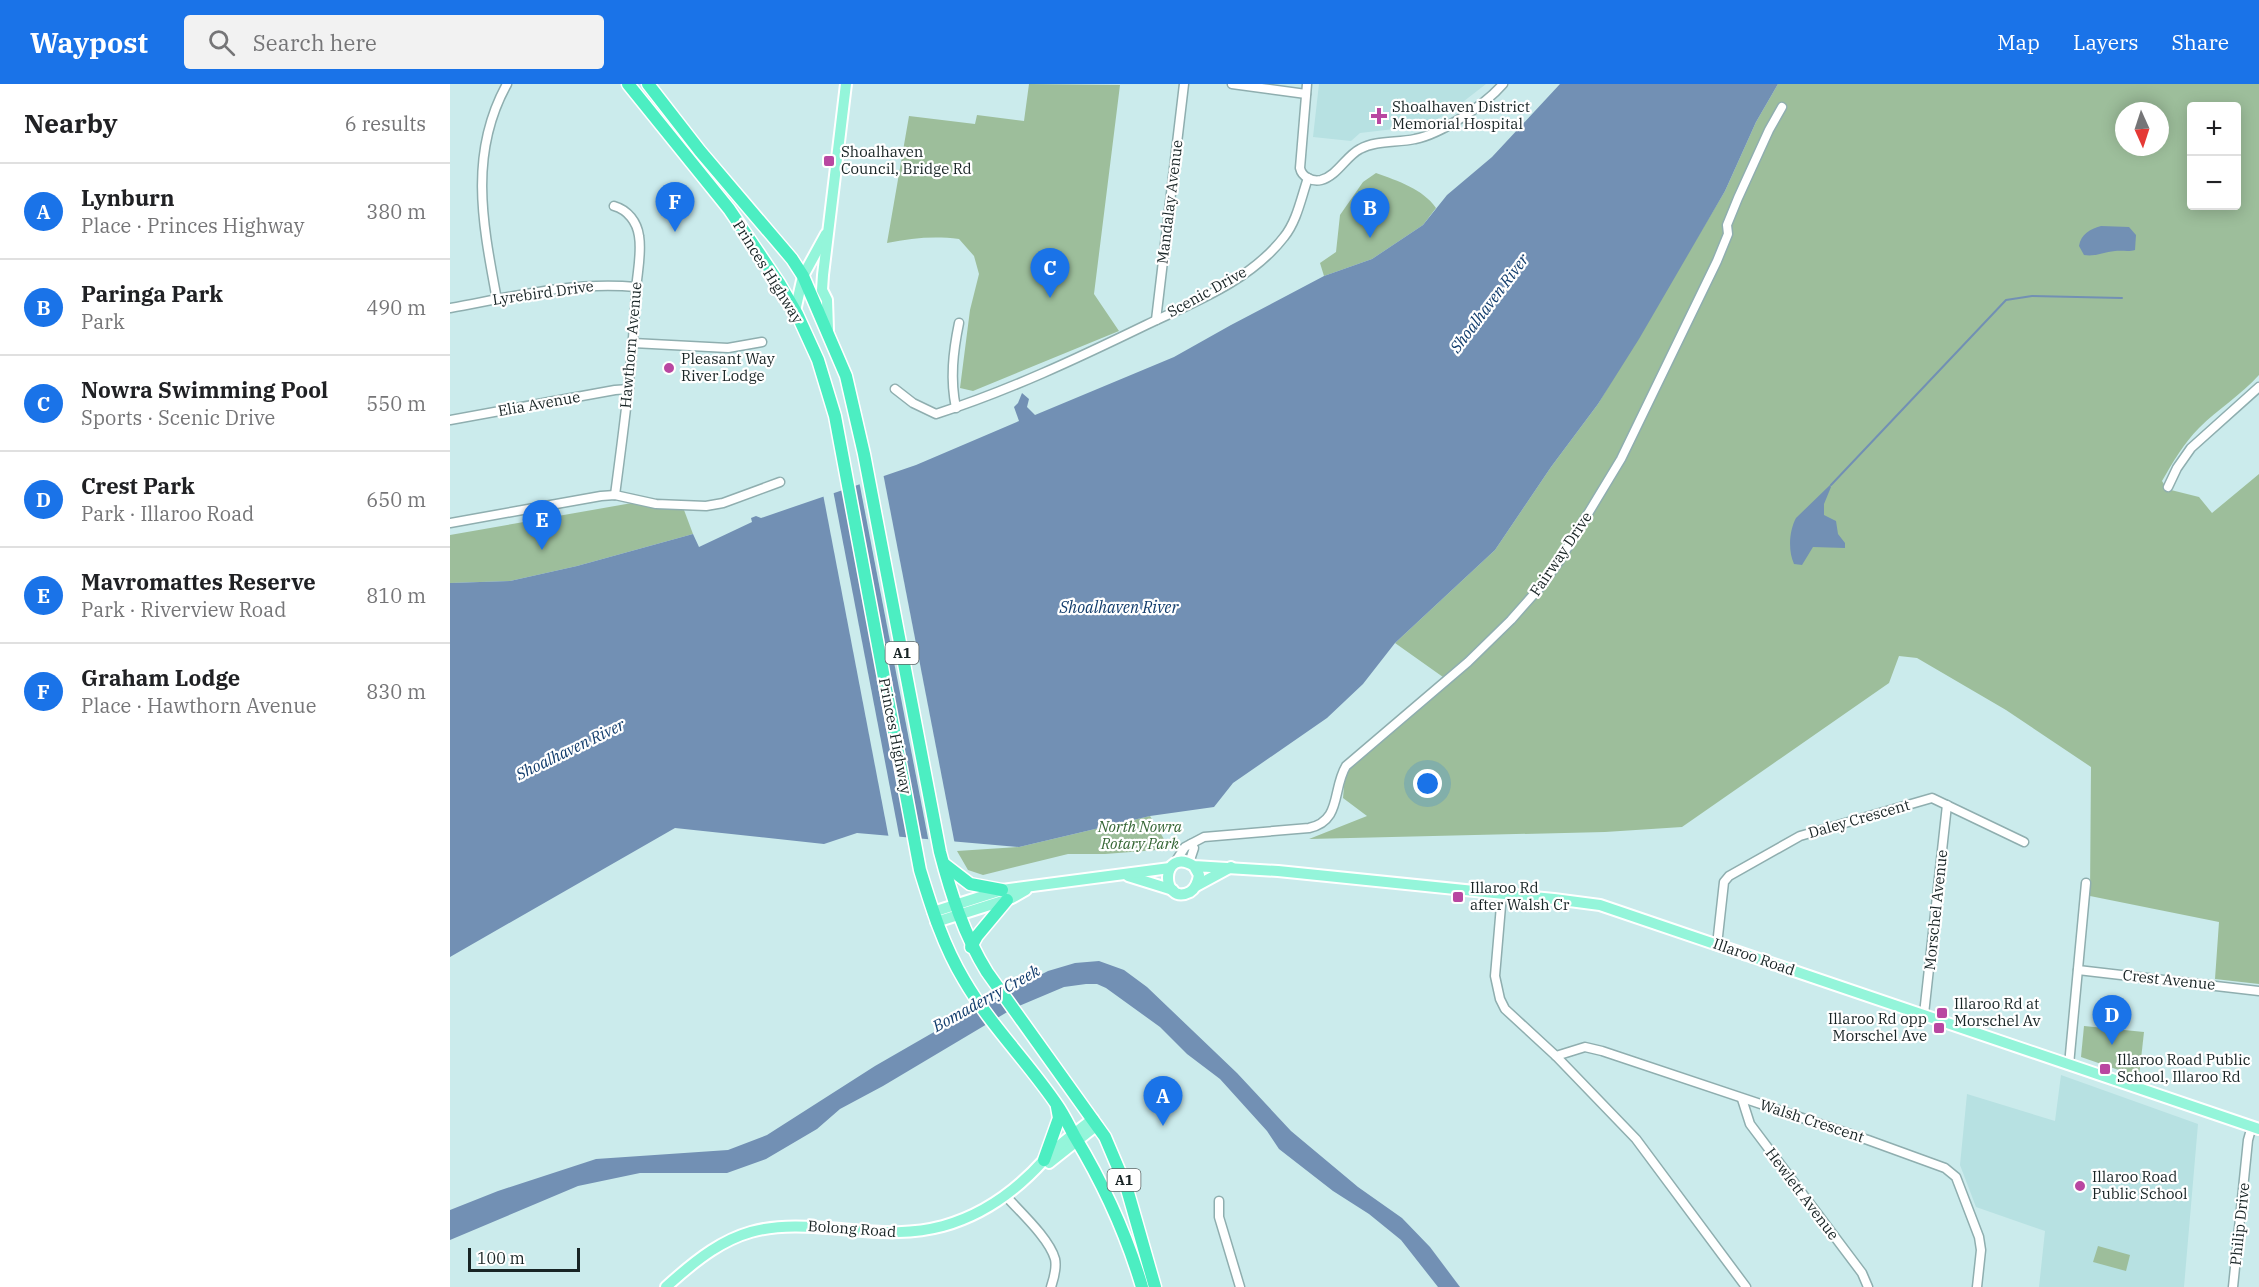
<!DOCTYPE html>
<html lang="en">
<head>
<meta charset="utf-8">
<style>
	:root { --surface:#fff; --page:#f2f2f2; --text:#202124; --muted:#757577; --line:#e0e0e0; --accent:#1a73e8 }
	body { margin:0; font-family:"IBM Plex Serif",serif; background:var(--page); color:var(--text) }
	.controls { position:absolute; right:18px; top:18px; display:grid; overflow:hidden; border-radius:6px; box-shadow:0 3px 15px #0003 }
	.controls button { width:54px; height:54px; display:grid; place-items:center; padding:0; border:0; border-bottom:2px solid var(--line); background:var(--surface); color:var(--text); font:30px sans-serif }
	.compass { position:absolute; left:1665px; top:18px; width:54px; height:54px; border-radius:50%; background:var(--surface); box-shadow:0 3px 15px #0003; rotate:177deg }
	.scale { position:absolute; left:18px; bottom:15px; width:112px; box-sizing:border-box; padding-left:6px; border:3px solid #182425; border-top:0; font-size:16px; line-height:21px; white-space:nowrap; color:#182425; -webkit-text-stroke:4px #fff; paint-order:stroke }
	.you { position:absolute; left:978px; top:700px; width:21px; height:21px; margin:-15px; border:4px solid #fff; border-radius:50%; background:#1a73e8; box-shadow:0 0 0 9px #1a73e833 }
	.badge { display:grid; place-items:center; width:39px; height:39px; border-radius:50%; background:var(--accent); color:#fff; font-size:20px; font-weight:700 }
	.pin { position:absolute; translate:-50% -50px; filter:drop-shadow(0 2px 3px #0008) }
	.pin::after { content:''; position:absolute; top:32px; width:21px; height:18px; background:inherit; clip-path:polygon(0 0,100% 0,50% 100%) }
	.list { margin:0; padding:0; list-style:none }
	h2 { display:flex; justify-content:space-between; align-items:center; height:78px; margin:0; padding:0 24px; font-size:26px }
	h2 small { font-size:20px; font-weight:400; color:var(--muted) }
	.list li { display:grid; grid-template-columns:39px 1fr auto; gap:18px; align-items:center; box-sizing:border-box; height:96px; padding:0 24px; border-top:2px solid var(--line) }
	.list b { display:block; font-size:22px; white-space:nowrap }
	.list p { margin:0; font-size:20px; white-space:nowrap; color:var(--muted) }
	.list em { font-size:20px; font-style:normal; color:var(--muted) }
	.icon { flex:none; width:33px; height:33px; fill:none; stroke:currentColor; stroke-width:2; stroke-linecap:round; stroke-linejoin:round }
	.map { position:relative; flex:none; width:1809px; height:1203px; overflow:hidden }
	header { display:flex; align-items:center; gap:36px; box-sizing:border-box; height:84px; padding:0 30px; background:var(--accent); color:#fff }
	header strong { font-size:28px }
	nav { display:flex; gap:33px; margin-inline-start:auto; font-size:21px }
	.search { width:420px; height:54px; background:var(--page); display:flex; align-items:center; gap:15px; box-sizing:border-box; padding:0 21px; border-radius:6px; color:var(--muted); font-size:22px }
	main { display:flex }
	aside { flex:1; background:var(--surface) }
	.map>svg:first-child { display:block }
	.built { fill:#b7e1e2 }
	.green { fill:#9dbe9b; fill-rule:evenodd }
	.water { fill:#7290b4 }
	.pier { fill:#cbebec }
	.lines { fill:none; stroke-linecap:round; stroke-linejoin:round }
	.stream { stroke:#7290b4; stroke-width:2 }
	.minor-casing { stroke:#8faeaf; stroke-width:11 }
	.major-casing { stroke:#fff; stroke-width:14 }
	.highway-casing { stroke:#fff; stroke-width:15 }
	.minor { stroke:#fff; stroke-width:8 }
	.major { stroke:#94f5da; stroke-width:10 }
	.highway { stroke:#4ceec2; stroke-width:12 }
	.poi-dot { fill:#b947a1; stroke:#fff; stroke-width:2 }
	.labels { text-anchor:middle; stroke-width:4.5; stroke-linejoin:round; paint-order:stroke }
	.shield { fill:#fff; stroke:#5d6666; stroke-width:1.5 }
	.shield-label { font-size:14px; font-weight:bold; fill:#182425 }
	.poi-label { font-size:15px; fill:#182425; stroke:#fff; text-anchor:start }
	.street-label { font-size:15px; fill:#182425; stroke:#fff }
	.park-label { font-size:15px; font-style:italic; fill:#346533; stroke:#fff }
	.water-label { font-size:16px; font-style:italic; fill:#113c6c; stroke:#fff }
</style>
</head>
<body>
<header>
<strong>Waypost</strong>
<div class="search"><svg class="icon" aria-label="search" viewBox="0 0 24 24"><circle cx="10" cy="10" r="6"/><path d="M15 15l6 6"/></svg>Search here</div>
<nav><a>Map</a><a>Layers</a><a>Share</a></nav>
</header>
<main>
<aside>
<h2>Nearby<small>6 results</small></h2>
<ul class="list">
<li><span class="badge">A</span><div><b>Lynburn</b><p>Place · Princes Highway</p></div><em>380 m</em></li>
<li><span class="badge">B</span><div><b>Paringa Park</b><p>Park</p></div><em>490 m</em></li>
<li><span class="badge">C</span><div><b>Nowra Swimming Pool</b><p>Sports · Scenic Drive</p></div><em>550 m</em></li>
<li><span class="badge">D</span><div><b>Crest Park</b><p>Park · Illaroo Road</p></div><em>650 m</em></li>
<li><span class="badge">E</span><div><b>Mavromattes Reserve</b><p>Park · Riverview Road</p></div><em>810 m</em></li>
<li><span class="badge">F</span><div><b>Graham Lodge</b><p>Place · Hawthorn Avenue</p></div><em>830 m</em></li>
</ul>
</aside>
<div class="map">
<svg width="1809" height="1203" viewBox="0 0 1809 1203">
	<rect width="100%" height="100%" fill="#cbebec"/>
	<g class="built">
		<path d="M869 0H1036L1005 24 978 41 910 49 901 57 863 53Z"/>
		<path d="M1611 991 1748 1040 1734 1203H1589L1595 1147 1526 1123 1510 1081 1517 1010 1605 1037Z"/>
	</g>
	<g class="green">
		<path d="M579 0 670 1 644 210 669 247 523 307 510 304 520 226 529 190 524 172 509 155C484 152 462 154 437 159L459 32 525 40 527 31 574 37Z"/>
		<path d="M1328 0H1809V291C1791 311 1768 325 1749 344 1734 359 1723 378 1712 397L1717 405 1749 413 1762 429 1809 390V900L1765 895 1769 838 1640 812 1641 683 1556 626 1467 574 1449 572 1439 599 1232 743 1155 748 859 755 917 732 893 714 895 691 908 674 1000 598 945 559 1045 466 1101 383 1148 320 1275 107 1306 38ZM1742 22H1786V122H1742ZM1674 27H1710V63H1674Z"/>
		<path d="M926 89C948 97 973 105 986 124L973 141 922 175 874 192 870 179 886 168 890 131 913 98Z"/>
		<path d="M182 419 234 426 243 450 127 482 60 497 0 499V451Z"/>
		<path d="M700 732 720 765 655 770H618L533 791 518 786 507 767 569 763Z"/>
		<path d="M1634 942 1694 948 1689 993 1631 973Z"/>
		<path d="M1648 1162 1680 1171 1676 1187 1643 1178Z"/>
	</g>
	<g class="water">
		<path d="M1110 0H1328L1306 38 1275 107 1189 255 1148 320 1101 383 1045 466 945 559 913 600 877 634 783 699 764 723 700 732 569 763 407 749 374 760 225 744 0 873V499L60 497 127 482 243 450 249 463 302 438 301 434 306 432 311 434 466 381 569 337 564 323 568 319 572 309 579 315 577 323 585 331 724 273 781 241 874 192 922 175 973 141 997 111 1042 73Z"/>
		<path d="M1651 142 1679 143 1686 151 1685 166C1678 168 1672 166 1665 167 1654 168 1645 173 1634 171L1629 162C1631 150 1640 145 1651 142Z"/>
		<path d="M1380 401 1381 403 1374 420V431L1386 437 1388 450 1395 459V464L1363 463 1352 481 1344 480C1338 467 1339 447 1346 434Z"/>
		<path d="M649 877 674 886 697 903 787 989 841 1047 908 1103 952 1134 980 1163 1010 1203H988L951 1156 919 1130 883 1107 829 1065 817 1047 770 995 737 970 710 943 656 904 647 900H636L614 903 564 924 433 1002 390 1025 367 1045 316 1075 277 1089H190L128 1102 0 1156V1126L48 1107 146 1075 278 1066 317 1051 425 982 517 929 598 887 625 879Z"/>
	</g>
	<g class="pier">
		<path d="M433 389 505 761 479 759 409 397Z"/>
		<path d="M383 406 450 756 439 755 373 410Z"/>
	</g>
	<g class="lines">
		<path class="stream" d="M1381 401 1556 216 1582 212 1672 214"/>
		<defs>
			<g id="minor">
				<path d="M782 0 856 10"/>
				<path d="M857 0 850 84C852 93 862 98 871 96 887 92 896 72 910 65 926 56 947 59 965 55 991 50 1035 21 1053 0"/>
				<path d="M164 122C178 126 187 138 189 152 192 170 187 189 186 207 183 275 174 343 165 411"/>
				<path d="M47 216C33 141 18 70 57 0"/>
				<path d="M0 224C61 213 123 197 186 203"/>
				<path d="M706 236 734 0"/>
				<path d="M183 259 278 264 312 258"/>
				<path d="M445 305 463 319 486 330C558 307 628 274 696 241 744 218 800 197 834 153 847 137 851 114 858 94"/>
				<path d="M506 324C500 295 503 268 509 239"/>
				<path d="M0 336 165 306 179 305"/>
				<path d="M1718 403 1727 384 1741 364 1809 303"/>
				<path d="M0 439 151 412 165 411 206 420 256 422 273 419 330 398"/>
				<path d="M739 779 744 764 741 760"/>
				<path d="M724 780 735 763 754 753 859 744C892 737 882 705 896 682L1018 578 1061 536 1092 501 1110 476 1171 375 1267 177 1278 150 1277 141 1288 114 1319 46 1332 23"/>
				<path d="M1052 810 1045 892 1050 915 1055 925 1106 972 1186 1055 1296 1203"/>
				<path d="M1267 861 1274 798 1279 792 1350 752 1482 714 1574 758"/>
				<path d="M1628 886 1809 907"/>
				<path d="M1474 930 1497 721"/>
				<path d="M1106 972 1135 963 1152 967 1418 1056 1495 1084 1506 1093 1529 1153 1531 1166 1527 1203"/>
				<path d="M1619 981 1636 799"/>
				<path d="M1292 1015 1300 1040 1412 1189 1418 1203"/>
				<path d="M555 1111C570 1128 599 1154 605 1175 607 1184 604 1194 601 1203"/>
				<path d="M769 1117V1133L790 1203"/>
				<path d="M1783 1203 1798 1056 1802 1042"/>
			</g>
			<g id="major">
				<path d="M345 227 353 192 376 150"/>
				<path d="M378 246 377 216 372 206 373 191 396 0"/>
				<path d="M744 782 749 791C748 798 746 804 740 808 710 823 710 761 744 782L828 787 1104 815 1150 821 1809 1045"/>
				<path d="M678 792 723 806"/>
				<path d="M746 802 781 783"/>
				<path d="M483 828 552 806 720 784"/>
				<path d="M486 838 562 814 576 806"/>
				<path d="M599 1079 647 1041"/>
				<path d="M216 1203C284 1141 313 1137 402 1146 433 1149 463 1150 493 1142 533 1131 567 1106 594 1076 608 1060 627 1048 643 1035"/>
			</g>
			<g id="highway">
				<path d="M178 0 279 125 329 199 347 230 368 276 385 332 470 786C482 825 493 861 514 896 540 941 578 978 607 1021 614 1031 619 1042 625 1053 654 1101 676 1149 692 1203"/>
				<path d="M198 0 250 67 342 175 353 192 396 292 414 370 490 768C501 810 514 851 537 888L655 1053 677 1105 705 1203"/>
				<path d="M494 780 520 800 552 806"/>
				<path d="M521 863 527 852 557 816"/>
				<path d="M594 1076 609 1034 607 1023"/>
			</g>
		</defs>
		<use href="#minor" class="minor-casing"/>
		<use href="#major" class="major-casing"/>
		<use href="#highway" class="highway-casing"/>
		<use href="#minor" class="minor"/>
		<use href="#major" class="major"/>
		<use href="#highway" class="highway"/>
	</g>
	<g class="poi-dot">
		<path d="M926 23h6v6h6v6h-6v6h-6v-6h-6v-6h6z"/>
		<rect x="373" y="71" width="12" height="12" rx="3"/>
		<circle cx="219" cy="284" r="6"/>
		<rect x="1002" y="807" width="12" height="12" rx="3"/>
		<rect x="1486" y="923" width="12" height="12" rx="3"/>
		<rect x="1483" y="938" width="12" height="12" rx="3"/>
		<rect x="1649" y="979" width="12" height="12" rx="3"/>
		<circle cx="1630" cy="1102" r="6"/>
	</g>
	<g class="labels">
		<g class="shield">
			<rect x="435.5" y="558" width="33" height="22" rx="4.5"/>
			<rect x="657.5" y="1085" width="33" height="22" rx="4.5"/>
		</g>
		<g class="shield-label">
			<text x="452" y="574">A1</text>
			<text x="674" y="1101">A1</text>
		</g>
		<g class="poi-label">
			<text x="942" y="28">Shoalhaven District<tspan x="942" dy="17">Memorial Hospital</tspan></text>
			<text x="391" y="73">Shoalhaven<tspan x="391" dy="17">Council, Bridge Rd</tspan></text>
			<text x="231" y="280">Pleasant Way<tspan x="231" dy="17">River Lodge</tspan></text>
			<text x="1020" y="809">Illaroo Rd<tspan x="1020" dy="17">after Walsh Cr</tspan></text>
			<text x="1504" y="925">Illaroo Rd at<tspan x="1504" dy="17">Morschel Av</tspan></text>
			<text x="1477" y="940" text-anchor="end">Illaroo Rd opp<tspan x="1477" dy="17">Morschel Ave</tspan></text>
			<text x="1667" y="981">Illaroo Road Public<tspan x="1667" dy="17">School, Illaroo Rd</tspan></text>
			<text x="1642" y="1098">Illaroo Road<tspan x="1642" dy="17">Public School</tspan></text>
		</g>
		<g class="street-label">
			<text transform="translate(720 118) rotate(-83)" y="5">Mandalay Avenue</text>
			<text transform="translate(318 188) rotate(58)" y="5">Princes Highway</text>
			<text transform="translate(757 208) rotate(-29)" y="5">Scenic Drive</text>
			<text transform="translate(93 209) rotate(-8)" y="5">Lyrebird Drive</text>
			<text transform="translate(181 261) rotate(-85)" y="5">Hawthorn Avenue</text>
			<text transform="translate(89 320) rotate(-10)" y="5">Elia Avenue</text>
			<text transform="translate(1111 470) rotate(-56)" y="5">Fairway Drive</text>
			<text transform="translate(445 652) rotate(79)" y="5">Princes Highway</text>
			<text transform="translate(1409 735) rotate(-16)" y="5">Daley Crescent</text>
			<text transform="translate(1486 826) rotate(-84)" y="5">Morschel Avenue</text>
			<text transform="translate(1304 873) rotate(19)" y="5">Illaroo Road</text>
			<text transform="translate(1719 896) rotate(6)" y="5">Crest Avenue</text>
			<text transform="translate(1362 1037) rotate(18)" y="5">Walsh Crescent</text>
			<text transform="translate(1352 1110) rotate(53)" y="5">Hewlett Avenue</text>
			<text transform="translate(1790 1140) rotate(-84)" y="5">Philip Drive</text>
			<text transform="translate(402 1145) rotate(4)" y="5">Bolong Road</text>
		</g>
		<g class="park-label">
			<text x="690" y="748">North Nowra<tspan x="690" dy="17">Rotary Park</tspan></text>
		</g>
		<g class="water-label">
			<text transform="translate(1039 219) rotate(-53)" y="6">Shoalhaven River</text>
			<text x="669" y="529">Shoalhaven River</text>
			<text transform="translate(120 665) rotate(-26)" y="6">Shoalhaven River</text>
			<text transform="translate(536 914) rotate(-29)" y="6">Bomaderry Creek</text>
		</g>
	</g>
</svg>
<div class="controls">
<button>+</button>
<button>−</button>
</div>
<svg class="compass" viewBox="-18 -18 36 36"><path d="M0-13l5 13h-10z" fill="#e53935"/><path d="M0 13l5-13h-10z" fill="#757577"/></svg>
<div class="scale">100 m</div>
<div class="you"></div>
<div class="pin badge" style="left:713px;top:1042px">A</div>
<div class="pin badge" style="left:920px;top:154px">B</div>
<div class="pin badge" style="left:600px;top:214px">C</div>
<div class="pin badge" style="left:1662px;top:961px">D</div>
<div class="pin badge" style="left:92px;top:466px">E</div>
<div class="pin badge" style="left:225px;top:148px">F</div>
</div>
</main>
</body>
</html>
